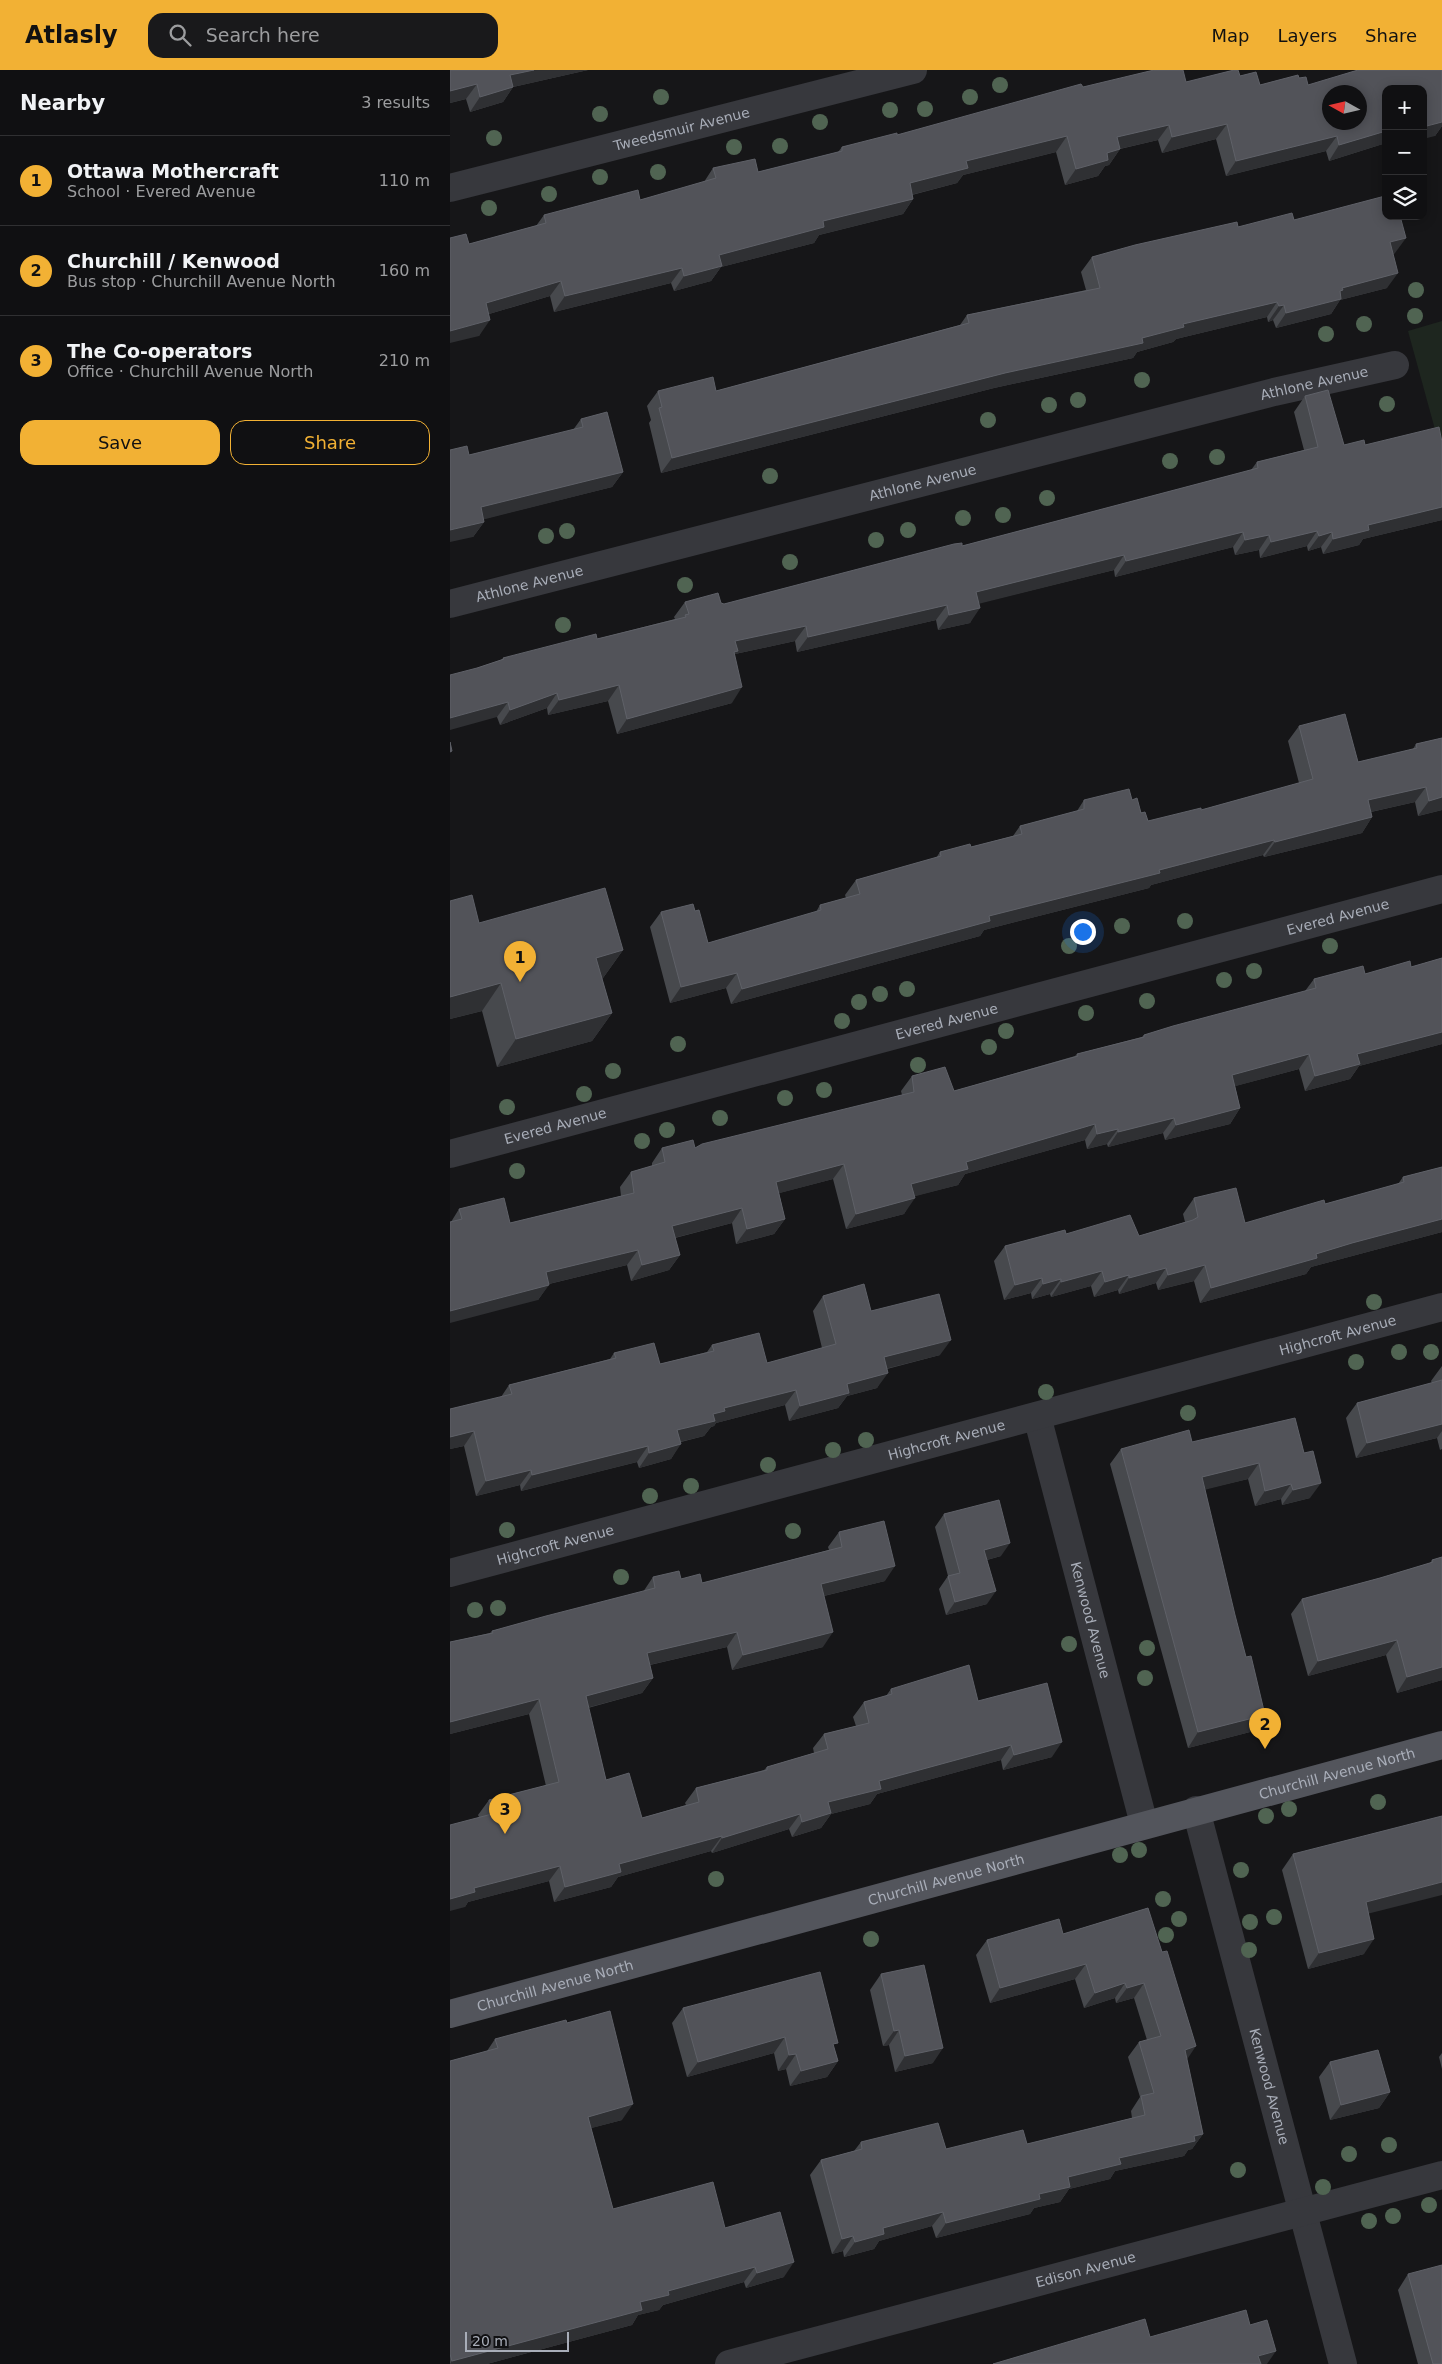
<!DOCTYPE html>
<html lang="en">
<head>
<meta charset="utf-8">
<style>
	:root { --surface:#101012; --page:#19191b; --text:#f1f3f6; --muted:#9c9d9f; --line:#303032; --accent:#f2b134 }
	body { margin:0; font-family:"DejaVu Sans",sans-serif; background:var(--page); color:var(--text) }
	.controls { position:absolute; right:15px; top:15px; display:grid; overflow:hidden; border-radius:10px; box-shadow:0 2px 12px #0003 }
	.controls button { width:45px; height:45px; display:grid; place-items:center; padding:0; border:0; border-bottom:1px solid var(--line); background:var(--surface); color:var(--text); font:25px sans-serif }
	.compass { position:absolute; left:872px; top:15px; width:45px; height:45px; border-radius:50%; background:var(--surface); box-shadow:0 2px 12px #0003; rotate:278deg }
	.scale { position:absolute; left:15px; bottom:12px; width:104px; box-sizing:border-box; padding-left:5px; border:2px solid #a8adb8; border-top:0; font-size:14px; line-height:18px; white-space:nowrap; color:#a8adb8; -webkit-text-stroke:4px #111113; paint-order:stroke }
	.you { position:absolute; left:632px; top:861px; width:18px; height:18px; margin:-12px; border:4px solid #fff; border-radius:50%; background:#1a73e8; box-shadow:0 0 0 8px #1a73e833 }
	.badge { display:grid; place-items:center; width:32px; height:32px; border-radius:50%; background:var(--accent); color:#111; font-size:16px; font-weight:700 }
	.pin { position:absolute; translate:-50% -41px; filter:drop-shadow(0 1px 2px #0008) }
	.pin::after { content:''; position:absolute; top:26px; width:18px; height:15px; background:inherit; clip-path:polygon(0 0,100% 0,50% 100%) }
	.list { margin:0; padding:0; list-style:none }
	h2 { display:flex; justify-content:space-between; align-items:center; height:65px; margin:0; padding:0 20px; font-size:21px }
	h2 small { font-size:16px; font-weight:400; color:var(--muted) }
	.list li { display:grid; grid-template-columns:32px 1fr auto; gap:15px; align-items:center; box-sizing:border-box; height:90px; padding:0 20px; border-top:1px solid var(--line) }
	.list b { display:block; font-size:19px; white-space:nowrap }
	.list p { margin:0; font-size:16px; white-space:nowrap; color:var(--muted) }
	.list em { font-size:16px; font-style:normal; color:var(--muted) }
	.actions { display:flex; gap:10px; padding:15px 20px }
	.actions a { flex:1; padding:11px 0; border:1px solid var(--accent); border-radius:15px; text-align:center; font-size:18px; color:var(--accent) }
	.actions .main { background:var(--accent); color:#111 }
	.icon { flex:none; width:28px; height:28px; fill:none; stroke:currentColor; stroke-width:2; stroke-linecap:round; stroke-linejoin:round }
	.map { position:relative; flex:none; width:992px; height:2294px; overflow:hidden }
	header { display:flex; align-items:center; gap:30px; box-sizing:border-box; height:70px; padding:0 25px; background:var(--accent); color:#111 }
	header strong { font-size:24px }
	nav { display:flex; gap:28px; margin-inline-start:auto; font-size:18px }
	.search { width:350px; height:45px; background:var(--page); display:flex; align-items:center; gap:12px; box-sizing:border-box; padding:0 18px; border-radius:15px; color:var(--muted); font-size:19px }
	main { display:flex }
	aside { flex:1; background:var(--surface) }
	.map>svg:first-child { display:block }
	.green { fill:#1e261f }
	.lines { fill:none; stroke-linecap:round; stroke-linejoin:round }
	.minor { stroke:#37383d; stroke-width:28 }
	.major { stroke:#53555c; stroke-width:28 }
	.tree { fill:#506452 }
	.wall { fill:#47494d }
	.shaded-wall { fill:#2f3033 }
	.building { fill:#525359; stroke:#5f6168; fill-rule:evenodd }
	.labels { text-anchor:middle; stroke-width:4; stroke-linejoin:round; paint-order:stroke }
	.street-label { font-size:14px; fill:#a8adb8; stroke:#111113 }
</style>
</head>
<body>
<header>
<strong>Atlasly</strong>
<div class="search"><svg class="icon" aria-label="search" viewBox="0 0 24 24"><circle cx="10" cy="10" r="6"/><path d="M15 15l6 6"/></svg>Search here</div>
<nav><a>Map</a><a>Layers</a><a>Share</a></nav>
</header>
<main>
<aside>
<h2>Nearby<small>3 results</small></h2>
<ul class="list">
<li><span class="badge">1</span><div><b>Ottawa Mothercraft</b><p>School · Evered Avenue</p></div><em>110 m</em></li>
<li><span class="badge">2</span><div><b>Churchill / Kenwood</b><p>Bus stop · Churchill Avenue North</p></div><em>160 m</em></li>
<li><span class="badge">3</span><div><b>The Co-operators</b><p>Office · Churchill Avenue North</p></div><em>210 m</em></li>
</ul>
<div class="actions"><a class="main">Save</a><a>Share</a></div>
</aside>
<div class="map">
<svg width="992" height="2294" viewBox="0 0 992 2294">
	<rect width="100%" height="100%" fill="#161618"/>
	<path class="green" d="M992 251V385L958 261Z"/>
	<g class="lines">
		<g class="minor">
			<path id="s1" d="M0 118 463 0"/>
			<path id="s2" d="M0 534 824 322 945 295"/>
			<path id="s3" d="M0 1084 992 819"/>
			<path id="s4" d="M587 1346 694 1754"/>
			<path id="s5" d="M0 1503 992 1237"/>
			<path id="s6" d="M746 1740 893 2294"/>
			<path id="s7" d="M279 2294 992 2105"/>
		</g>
		<path class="major" id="s8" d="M0 1944 992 1675"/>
	</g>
	<g class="tree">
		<circle cx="550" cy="15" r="8"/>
		<circle cx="211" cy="27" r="8"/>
		<circle cx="520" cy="27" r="8"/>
		<circle cx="475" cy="39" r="8"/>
		<circle cx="440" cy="40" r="8"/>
		<circle cx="150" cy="44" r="8"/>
		<circle cx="370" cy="52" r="8"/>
		<circle cx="44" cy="68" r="8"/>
		<circle cx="330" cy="76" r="8"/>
		<circle cx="284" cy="77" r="8"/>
		<circle cx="208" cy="102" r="8"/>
		<circle cx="150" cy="107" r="8"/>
		<circle cx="99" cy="124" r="8"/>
		<circle cx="39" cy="138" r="8"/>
		<circle cx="966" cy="220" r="8"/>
		<circle cx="965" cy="246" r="8"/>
		<circle cx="914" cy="254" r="8"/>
		<circle cx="876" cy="264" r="8"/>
		<circle cx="692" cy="310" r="8"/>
		<circle cx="628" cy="330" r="8"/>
		<circle cx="937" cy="334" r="8"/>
		<circle cx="599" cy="335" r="8"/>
		<circle cx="538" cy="350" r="8"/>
		<circle cx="767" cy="387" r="8"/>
		<circle cx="720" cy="391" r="8"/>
		<circle cx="320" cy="406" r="8"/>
		<circle cx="597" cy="428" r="8"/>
		<circle cx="553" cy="445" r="8"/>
		<circle cx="513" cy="448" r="8"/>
		<circle cx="458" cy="460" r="8"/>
		<circle cx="117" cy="461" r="8"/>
		<circle cx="96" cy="466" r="8"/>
		<circle cx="426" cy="470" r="8"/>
		<circle cx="340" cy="492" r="8"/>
		<circle cx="235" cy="515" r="8"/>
		<circle cx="113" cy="555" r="8"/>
		<circle cx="735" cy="851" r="8"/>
		<circle cx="672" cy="856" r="8"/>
		<circle cx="619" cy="876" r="8"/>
		<circle cx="880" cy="876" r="8"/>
		<circle cx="804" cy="901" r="8"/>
		<circle cx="774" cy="910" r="8"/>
		<circle cx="457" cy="919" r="8"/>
		<circle cx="430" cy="924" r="8"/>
		<circle cx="697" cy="931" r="8"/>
		<circle cx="409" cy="932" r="8"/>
		<circle cx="636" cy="943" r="8"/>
		<circle cx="392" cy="951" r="8"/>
		<circle cx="556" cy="961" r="8"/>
		<circle cx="228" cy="974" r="8"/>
		<circle cx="539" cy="977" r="8"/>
		<circle cx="468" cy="995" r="8"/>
		<circle cx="163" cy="1001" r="8"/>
		<circle cx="374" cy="1020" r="8"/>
		<circle cx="134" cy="1024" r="8"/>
		<circle cx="335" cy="1028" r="8"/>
		<circle cx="57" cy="1037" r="8"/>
		<circle cx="270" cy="1048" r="8"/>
		<circle cx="217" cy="1060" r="8"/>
		<circle cx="192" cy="1071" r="8"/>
		<circle cx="67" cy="1101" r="8"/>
		<circle cx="924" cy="1232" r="8"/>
		<circle cx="949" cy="1282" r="8"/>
		<circle cx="981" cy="1282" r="8"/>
		<circle cx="906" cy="1292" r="8"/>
		<circle cx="596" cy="1322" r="8"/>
		<circle cx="738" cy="1343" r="8"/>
		<circle cx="416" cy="1370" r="8"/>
		<circle cx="383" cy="1380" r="8"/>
		<circle cx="318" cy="1395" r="8"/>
		<circle cx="241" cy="1416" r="8"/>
		<circle cx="200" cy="1426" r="8"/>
		<circle cx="57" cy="1460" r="8"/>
		<circle cx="343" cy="1461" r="8"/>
		<circle cx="171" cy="1507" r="8"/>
		<circle cx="48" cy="1538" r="8"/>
		<circle cx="25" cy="1540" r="8"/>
		<circle cx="619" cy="1574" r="8"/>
		<circle cx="697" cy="1578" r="8"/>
		<circle cx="695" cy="1608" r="8"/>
		<circle cx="928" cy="1732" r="8"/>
		<circle cx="839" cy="1739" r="8"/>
		<circle cx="816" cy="1746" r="8"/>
		<circle cx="689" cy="1780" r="8"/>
		<circle cx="670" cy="1785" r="8"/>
		<circle cx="791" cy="1800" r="8"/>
		<circle cx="266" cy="1809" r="8"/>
		<circle cx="713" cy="1829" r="8"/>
		<circle cx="824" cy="1847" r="8"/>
		<circle cx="729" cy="1849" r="8"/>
		<circle cx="800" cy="1852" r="8"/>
		<circle cx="716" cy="1865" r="8"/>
		<circle cx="421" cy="1869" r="8"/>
		<circle cx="799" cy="1880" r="8"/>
		<circle cx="939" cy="2075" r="8"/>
		<circle cx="899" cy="2084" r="8"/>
		<circle cx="788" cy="2100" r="8"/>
		<circle cx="873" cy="2117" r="8"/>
		<circle cx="979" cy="2135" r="8"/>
		<circle cx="943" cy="2146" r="8"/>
		<circle cx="919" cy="2151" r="8"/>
	</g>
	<g class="wall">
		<path d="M0 0H138L63 17 53 32 20 42 16 29 0 33Z"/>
		<path d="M992 0V56L985 66 973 19H936V73L879 91 876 81 776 106 766 69 712 83 708 70 670 79 659 95 655 96 648 106 615 115 606 82 513 105 507 113 462 125 463 129 453 144 369 165 364 173 271 197 261 211 224 221 221 213 104 242 100 226 39 244 29 266 19 174 86 156 94 145 190 130 254 112 263 98 308 102 388 82 392 77 447 65 633 17 736 12 790 6 810 15 849 8 858 15Z"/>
		<path d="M844 150 945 183 943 184 937 218 890 230 881 244 826 258 823 250 818 252 817 247 726 269 723 272 687 282 683 288 544 318 211 403 199 353 201 350 197 336 208 321H266L510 255 517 245 636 220 631 202 642 187 788 157Z"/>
		<path d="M855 326 894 375H915L992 372V450L913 469 909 475 873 484 871 477 858 481 857 476 810 488 809 480 785 485 783 477 665 507 664 500 529 533 520 553 488 560 486 550 347 582 345 571 285 584 282 633 167 664 158 631 98 645 97 638 50 655 47 647 27 598 51 590 53 588 147 569 225 549 224 547 235 532 274 534 512 476 801 400 807 392 854 380 844 342Z"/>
		<path d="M131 349 173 402 162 417 33 449 34 452 23 467 19 385 123 360Z"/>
		<path d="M849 656 908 692 963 679 966 674 992 668V740L968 746 965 732 921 742 922 747 912 763 814 787 813 785 701 815 699 818 534 860 530 866 281 934 276 918 220 933 200 857 211 842 245 841 258 873 366 842 370 835 396 828 395 825 406 810 486 788 490 782 521 777 563 766 570 756 627 741 634 730H682L698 751 751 740 849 713 838 671Z"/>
		<path d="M0 831 29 853 173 880 153 908 152 909 162 943 142 971 47 997 32 941 0 949Z"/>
		<path d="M992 888V974L909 996 900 1009 855 1021 849 999 785 1016 790 1038 780 1054 715 1070 713 1063 658 1077 657 1074 637 1079 635 1070 515 1104 508 1115 464 1126 454 1144 396 1159 383 1109 329 1123 335 1149 324 1164 286 1174 282 1153 225 1168 230 1185 219 1200 181 1211 177 1195 99 1214 88 1230 1 1152 9 1139 60 1153 171 1126 170 1117 181 1102 202 1096V1093L212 1078H245L452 1025 451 1021 462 1006 504 1021 625 986 627 984 692 967 694 965 855 921 864 909 915 904 961 897Z"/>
		<path d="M992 1097V1162L861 1197 856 1204 750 1233 744 1211 708 1220 706 1213 669 1224 668 1220 644 1227 641 1216 601 1227 600 1224 582 1229 581 1223 554 1230 544 1191 555 1176 616 1164 689 1166 735 1152 733 1144 744 1128 795 1153 875 1134 948 1114 953 1107Z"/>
		<path d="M373 1226 421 1241 490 1285 437 1299 427 1318 397 1326 388 1338 339 1351 335 1335 266 1353 264 1356 261 1357 254 1366 231 1372 221 1389 189 1398 187 1392 71 1421 70 1415 26 1426 14 1376 0 1379V1339L51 1327 59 1315 160 1289 164 1283 210 1294 257 1282 262 1275 317 1293 372 1278 363 1241Z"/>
		<path d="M992 1296V1379L990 1380 987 1368 906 1388 896 1348 907 1333 982 1313 981 1311Z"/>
		<path d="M742 1372 854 1383 860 1428 832 1435 831 1429 805 1436 798 1409 755 1419 804 1661 738 1678 660 1394 671 1379Z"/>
		<path d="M494 1444 551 1486 537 1490V1534L496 1545 489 1519 498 1506 485 1457Z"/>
		<path d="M389 1462 435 1511 374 1526 373 1577 282 1600 277 1577 200 1595 203 1608 192 1623 138 1638 156 1710 192 1748 236 1735 235 1733 246 1718 314 1700 317 1697 364 1683 363 1678 374 1664 406 1656 403 1647 414 1632 436 1626 441 1619 528 1631 602 1687 553 1700 551 1690 427 1724 420 1734 381 1744 371 1758 342 1767 339 1759 262 1783 261 1781 168 1807 161 1817 104 1832 99 1811 18 1832 15 1837 29 1747 28 1745 39 1730 96 1716 79 1644 0 1664V1572L40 1563 42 1561 193 1522 203 1507 231 1509 252 1513 379 1480 378 1477Z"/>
		<path d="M992 1487V1610L947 1623 936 1585 858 1606 841 1544 852 1529 930 1508 980 1493 982 1490Z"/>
		<path d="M843 1784 919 1844 914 1884 858 1899 832 1800Z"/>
		<path d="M698 1838 737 1990 753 2064 742 2079 738 2080 734 2086 665 2101 660 2109 619 2119 610 2132 584 2138 580 2144 486 2168 482 2156 429 2171 424 2179 394 2187 393 2181 382 2184 360 2105 371 2090 404 2081 411 2072 496 2079 577 2074 682 2048 681 2041 690 2027 678 1987 689 1972 697 1970 684 1928 666 1933 665 1928 634 1938 625 1909 540 1933 526 1885 537 1870 613 1864Z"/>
		<path d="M431 1904 483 1993 445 2002 439 1975 433 1976 420 1920Z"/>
		<path d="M233 1938 384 1978 388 1991 377 2007 340 2016 336 1999 328 2001 324 1983 237 2007 222 1953Z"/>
		<path d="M117 1953 172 2050 141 2058 163 2139 275 2158 334 2207 296 2218 294 2212 213 2235 209 2240 188 2245 182 2255 37 2294H0V1991L37 1981 45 1969Z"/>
		<path d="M992 1983V1999L989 1987Z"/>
		<path d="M880 1992 940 2022 929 2038 880 2050 869 2007Z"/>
		<path d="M958 2204 992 2294H968L948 2220Z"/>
	</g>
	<g class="shaded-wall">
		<path d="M84 0H138L63 17 53 32 20 42 30 27 60 5Z"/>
		<path d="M27 14 16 29 0 33V21Z"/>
		<path d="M992 52V56L985 66 973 69V57Z"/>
		<path d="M777 54 766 69 712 83 722 67Z"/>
		<path d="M719 55 708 70 656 82 667 67Z"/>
		<path d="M936 61V73L879 91 889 75Z"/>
		<path d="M617 66 606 82 513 105 507 113 449 128 460 113 516 91Z"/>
		<path d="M887 66 876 81 776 106 786 91Z"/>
		<path d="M670 79 659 95 655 96 648 106 615 115 626 99 657 83Z"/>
		<path d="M463 129 453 144 369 165 364 173 271 197 261 211 224 221 234 206 269 185 373 151Z"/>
		<path d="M956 168 945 183 929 187 940 172Z"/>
		<path d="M232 198 221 213 104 242 115 226Z"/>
		<path d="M948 203 937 218 890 230 881 244 826 258 836 243 892 218Z"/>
		<path d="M111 211 100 226 25 248 36 233Z"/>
		<path d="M827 232 817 247 726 269 723 272 687 282 683 288 544 318 211 403 222 388 692 268 733 254Z"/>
		<path d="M834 235 823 250 818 252 829 236Z"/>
		<path d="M40 250 29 266 0 273V261Z"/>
		<path d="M173 402 162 417 20 453 31 437Z"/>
		<path d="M992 437V450L913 469 909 475 873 484 883 469 918 455Z"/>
		<path d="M34 452 23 467 0 472V460Z"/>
		<path d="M867 461 857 476 810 488 821 472Z"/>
		<path d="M793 462 783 477 665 507 676 491Z"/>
		<path d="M882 462 871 477 858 481 869 466Z"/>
		<path d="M819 465 809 480 785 485 795 470Z"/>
		<path d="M674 485 664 500 516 537 526 522Z"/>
		<path d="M497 535 486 550 347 582 358 567Z"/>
		<path d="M530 538 520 553 488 560 499 545Z"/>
		<path d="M356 556 345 571 285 584 277 596 285 571Z"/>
		<path d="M169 615 158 631 98 645 109 630Z"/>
		<path d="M292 617 282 633 167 664 177 649Z"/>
		<path d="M107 623 97 638 50 655 60 640Z"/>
		<path d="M58 632 47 647 0 660V648Z"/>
		<path d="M976 717 965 732 907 745 918 730Z"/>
		<path d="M992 727V740L968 746 979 731Z"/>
		<path d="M922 747 912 763 814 787 825 772Z"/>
		<path d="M824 770 813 785 701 815 699 818 534 860 530 866 281 934 292 919 539 846Z"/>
		<path d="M173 880 153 908 127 916 146 888Z"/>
		<path d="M287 903 276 918 220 933 231 917Z"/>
		<path d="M51 913 32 941 0 949V927Z"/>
		<path d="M162 943 142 971 47 997 66 969Z"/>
		<path d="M992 962V974L909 996 900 1009 855 1021 865 1006 907 984Z"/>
		<path d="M859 984 849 999 771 1020 782 1005Z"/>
		<path d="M790 1038 780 1054 715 1070 726 1055Z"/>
		<path d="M724 1048 713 1063 658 1077 668 1062Z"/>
		<path d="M645 1054 635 1070 515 1104 508 1115 451 1130 461 1114 516 1092Z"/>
		<path d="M668 1059 657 1074 637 1079 647 1064Z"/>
		<path d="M394 1094 383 1109 315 1127 326 1112Z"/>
		<path d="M465 1128 454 1144 396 1159 406 1144Z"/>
		<path d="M292 1138 282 1153 212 1171 222 1156Z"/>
		<path d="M335 1149 324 1164 286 1174 297 1159Z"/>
		<path d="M992 1149V1162L861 1197 856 1204 750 1233 761 1218 866 1184 902 1173Z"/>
		<path d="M188 1180 177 1195 86 1217 96 1202Z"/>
		<path d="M230 1185 219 1200 181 1211 192 1195Z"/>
		<path d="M755 1195 744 1211 708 1220 718 1205Z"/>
		<path d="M716 1198 706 1213 669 1224 679 1208Z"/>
		<path d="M652 1201 641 1216 601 1227 611 1212Z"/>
		<path d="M679 1205 668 1220 644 1227 655 1212Z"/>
		<path d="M592 1208 581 1223 554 1230 565 1215Z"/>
		<path d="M611 1209 600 1224 582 1229 593 1214Z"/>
		<path d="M99 1215 88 1230 0 1253V1241Z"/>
		<path d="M501 1270 490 1285 423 1302 434 1287Z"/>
		<path d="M438 1303 427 1318 397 1326 388 1338 339 1351 350 1336 397 1314Z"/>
		<path d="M346 1320 335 1335 266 1353 264 1356 261 1357 254 1366 217 1375 227 1360 274 1338Z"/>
		<path d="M992 1354V1361L987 1368 906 1388 917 1373Z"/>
		<path d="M24 1361 14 1376 0 1379V1367Z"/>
		<path d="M231 1374 221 1389 189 1398 199 1383Z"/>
		<path d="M198 1376 187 1392 71 1421 82 1405Z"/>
		<path d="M809 1393 798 1409 742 1423 752 1407Z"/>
		<path d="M81 1400 70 1415 26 1426 36 1411Z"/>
		<path d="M871 1413 860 1428 832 1435 843 1420Z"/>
		<path d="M841 1414 831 1429 805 1436 815 1421Z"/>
		<path d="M560 1473 551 1486 525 1493 534 1480Z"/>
		<path d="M445 1496 435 1511 361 1529 371 1514Z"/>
		<path d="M546 1521 537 1534 496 1545 505 1532Z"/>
		<path d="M287 1562 277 1577 186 1598 197 1583Z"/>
		<path d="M383 1562 373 1577 282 1600 293 1585Z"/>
		<path d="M947 1570 936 1585 858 1606 868 1591Z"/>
		<path d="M992 1597V1610L947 1623 957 1607Z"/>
		<path d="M203 1608 192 1623 125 1641 136 1626Z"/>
		<path d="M89 1629 79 1644 0 1664V1652Z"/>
		<path d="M815 1645 804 1661 738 1678 748 1662Z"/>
		<path d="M612 1672 602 1687 553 1700 564 1685Z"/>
		<path d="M561 1675 551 1690 427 1724 420 1734 381 1744 371 1758 342 1767 352 1752 378 1732 429 1711Z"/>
		<path d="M350 1744 339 1759 262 1783 272 1768Z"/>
		<path d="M272 1766 261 1781 168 1807 161 1817 104 1832 115 1817 169 1794Z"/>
		<path d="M110 1796 99 1811 18 1832 15 1837 0 1841V1829L24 1818Z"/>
		<path d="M992 1812V1825L905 1847 916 1832Z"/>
		<path d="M924 1869 914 1884 858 1899 869 1883Z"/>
		<path d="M636 1894 625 1909 540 1933 550 1918Z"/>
		<path d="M675 1913 665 1928 634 1938 645 1923Z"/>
		<path d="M694 1913 684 1928 666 1933 677 1918Z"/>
		<path d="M449 1960 439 1975 433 1976 444 1961Z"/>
		<path d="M335 1967 324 1983 237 2007 248 1992Z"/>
		<path d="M746 1976 736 1991 735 1980Z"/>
		<path d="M493 1978 483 1993 445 2002 455 1986Z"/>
		<path d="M346 1984 336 1999 328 2001 339 1985Z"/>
		<path d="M388 1991 377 2007 340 2016 351 2001Z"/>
		<path d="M940 2022 929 2038 880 2050 891 2035Z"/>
		<path d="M183 2034 172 2050 127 2062 138 2047Z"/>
		<path d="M753 2064 742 2079 738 2080 734 2086 665 2101 660 2109 619 2119 610 2132 584 2138 580 2144 486 2168 496 2153 589 2124 618 2107 669 2088Z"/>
		<path d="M493 2142 482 2156 429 2171 424 2179 394 2187 405 2172 433 2158Z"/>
		<path d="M403 2166 393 2181 382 2184 392 2169Z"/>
		<path d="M344 2192 334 2207 296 2218 307 2203Z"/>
		<path d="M305 2197 294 2212 213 2235 209 2240 188 2245 182 2255 37 2294H0L2 2291 190 2232 218 2221Z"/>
		<path d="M826 2281 817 2294H802L808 2286Z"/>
	</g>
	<g class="building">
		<path d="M0 0H84L60 5 63 17 30 27 27 14 0 21Z"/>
		<path d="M704 0H733L736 12 784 0H788L790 6 806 2 810 15 848 5 849 8 856 7 858 15 908 0H992V52L973 57V19H936V61L889 75 887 66 786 91 777 54 722 67 719 55 667 67 670 79 657 83 658 90 626 99 617 66 516 91 518 98 460 113 463 129 373 151 374 157 269 185 272 196 234 206 232 198 115 226 111 211 36 233 40 250 0 261V168L16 164 19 174 96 153 94 145 128 136 188 120 190 130 266 108 263 98 305 89 308 102 392 81V77L447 63V65L631 14 633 17ZM880 22H910V52H880Z"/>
		<path d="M935 126 936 146H950L956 168 940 172 948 203 892 218 893 220 890 221 891 229 836 243 834 235 829 236 827 232 733 254 734 257 692 268 693 273 555 303 222 388 209 338 212 337 208 321 263 307 266 321 519 253 517 245 650 218 642 187 685 175 787 152 788 157 842 143 844 150Z"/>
		<path d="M878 320 894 375 914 370 915 375 989 357 992 372V437L918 455 919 460 883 469 882 462 869 466 867 461 821 472 819 465 795 470 793 462 676 491 674 485 526 522 530 538 499 545 497 535 358 567 356 556 285 571 288 581 284 582 292 617 177 649 169 615 109 630 107 623 60 640 58 632 0 648V605L27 598 54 589 53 588 146 564 147 569 236 547 235 545 239 544 235 532 268 523 271 533 274 534 504 474 512 473V476L808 398 807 392 868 377 855 326Z"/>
		<path d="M157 342 173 402 31 437 34 452 0 460V380L17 376 19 385 133 357 131 349Z"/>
		<path d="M895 644 908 692 967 678 966 674 992 668V727L979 731 976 717 918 730 922 747 825 772 824 770 709 800 710 803 539 846 540 851 292 919 287 903 231 917 211 842 243 834 245 841 249 840 258 873 371 840 370 835 410 824 406 810 491 786 490 782 520 774 521 777 572 764 570 756 634 739V730L679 719 682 730 687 728 691 743 695 742 698 751 751 738V740L863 709 849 656Z"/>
		<path d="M0 672 2 681 0 682Z"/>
		<path d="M155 818 173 880 146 888 162 943 66 969 51 913 0 927V831L22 825 29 853Z"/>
		<path d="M992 888V962L907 984 910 994 865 1006 859 984 782 1005 790 1038 726 1055 724 1048 668 1062V1059L647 1064 645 1054 516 1092 518 1099 461 1114 465 1128 406 1144 394 1094 326 1112 335 1149 297 1159 292 1138 222 1156 230 1185 192 1195 188 1180 96 1202 99 1215 0 1241V1152L12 1149 9 1139 54 1128 60 1153 184 1123 181 1102 215 1092 212 1078 243 1070 245 1078 252 1074 464 1022 462 1006 495 997 504 1021 628 986 627 984 694 967V965L723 956 866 918 864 909 913 896 915 904 960 891 961 897Z"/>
		<path d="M992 1097V1149L902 1173 866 1184 867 1188 761 1218 755 1195 718 1205 716 1198 679 1208V1205L655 1212 652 1201 611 1212V1209L593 1214 592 1208 565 1215 555 1176 615 1160 616 1164 680 1145 689 1166 743 1150 748 1147 744 1128 786 1118 795 1153 874 1130 875 1134 954 1112 953 1107Z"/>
		<path d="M414 1214 421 1241 489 1224 501 1270 434 1287 438 1303 397 1314 399 1323 350 1336 346 1320 274 1338 275 1341 263 1344 265 1351 227 1360 231 1374 199 1383 198 1376 82 1405 81 1400 36 1411 24 1361 0 1367V1339L62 1324 59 1315 166 1288 164 1283 204 1273 210 1294 264 1281 262 1275 309 1263 317 1293 386 1274 373 1226Z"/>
		<path d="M992 1310V1354L917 1373 907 1333Z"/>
		<path d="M845 1348 854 1383 863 1381 871 1413 843 1420 841 1414 815 1421 809 1393 752 1407 785 1545 796 1587 801 1586 815 1645 748 1662 671 1379 739 1360 742 1372Z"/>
		<path d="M549 1430 560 1473 534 1480 546 1521 505 1532 498 1506 510 1503 494 1444Z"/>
		<path d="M434 1451 445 1496 371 1514 383 1562 293 1585 287 1562 197 1583 203 1608 136 1626 156 1710 179 1703 192 1748 249 1732 246 1718 317 1700V1697L378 1679 374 1664 419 1653 414 1632 442 1624 441 1619 519 1595 528 1631 597 1613 612 1672 564 1685 561 1675 429 1711 431 1719 378 1732 381 1743 352 1752 350 1744 272 1768V1766L169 1794 171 1802 115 1817 110 1796 24 1818 25 1822 0 1829V1755L42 1744 39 1730 109 1712 89 1629 0 1652V1572L43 1563 42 1561 96 1546 205 1518 203 1507 229 1501 231 1509 250 1504 252 1513 392 1477 389 1462Z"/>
		<path d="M992 1487V1597L957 1607 947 1570 868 1591 852 1529 930 1508 983 1492 982 1490Z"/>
		<path d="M992 1746V1812L916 1832 924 1869 869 1883 843 1784Z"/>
		<path d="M698 1838 712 1882 717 1881 746 1976 735 1980 753 2064 744 2066 745 2071 669 2088 671 2094 618 2107 620 2117 589 2124 590 2129 496 2153 493 2142 433 2158 434 2164 405 2172 403 2166 392 2169 371 2090 412 2079 411 2072 488 2053 496 2079 573 2060 577 2074 695 2045 691 2026 704 2023 689 1972 711 1966 694 1913 677 1918 675 1913 645 1923 636 1894 550 1918 537 1870 609 1849 613 1864Z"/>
		<path d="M474 1895 493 1978 455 1986 449 1960 444 1961 431 1904Z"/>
		<path d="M370 1902 388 1973 383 1974 388 1991 351 2001 346 1984 339 1985 335 1967 248 1992 233 1938Z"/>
		<path d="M160 1941 183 2034 138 2047 163 2139 263 2112 275 2158 330 2142 344 2192 307 2203 305 2197 218 2221 219 2225 190 2232 192 2240 2 2291 0 2284V1991L48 1978 45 1969 116 1950 117 1953Z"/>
		<path d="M928 1980 940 2022 891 2035 880 1992Z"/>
		<path d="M992 2195V2294H983L958 2204Z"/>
		<path d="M796 2240 800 2255 817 2250 826 2281 808 2286 811 2294H543L695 2249 700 2267Z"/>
	</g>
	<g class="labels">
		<g class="street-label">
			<text dy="5" stroke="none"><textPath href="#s1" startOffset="239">Tweedsmuir Avenue</textPath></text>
			<text dy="5" stroke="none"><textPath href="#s2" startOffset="892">Athlone Avenue</textPath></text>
			<text dy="5" stroke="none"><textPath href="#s2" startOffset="488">Athlone Avenue</textPath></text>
			<text dy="5" stroke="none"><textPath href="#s2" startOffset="82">Athlone Avenue</textPath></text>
			<text dy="5" stroke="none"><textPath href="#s3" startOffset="919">Evered Avenue</textPath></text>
			<text dy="5" stroke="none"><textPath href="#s3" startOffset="514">Evered Avenue</textPath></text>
			<text dy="5" stroke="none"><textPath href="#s3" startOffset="109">Evered Avenue</textPath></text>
			<text dy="5" stroke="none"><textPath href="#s5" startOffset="919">Highcroft Avenue</textPath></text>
			<text dy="5" stroke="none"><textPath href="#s5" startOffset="514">Highcroft Avenue</textPath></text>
			<text dy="5" stroke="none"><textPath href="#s5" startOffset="109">Highcroft Avenue</textPath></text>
			<text dy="5" stroke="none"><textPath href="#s4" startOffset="211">Kenwood Avenue</textPath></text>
			<text dy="5" stroke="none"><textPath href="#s8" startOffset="919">Churchill Avenue North</textPath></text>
			<text dy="5" stroke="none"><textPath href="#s8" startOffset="514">Churchill Avenue North</textPath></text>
			<text dy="5" stroke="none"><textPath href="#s8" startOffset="109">Churchill Avenue North</textPath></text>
			<text dy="5" stroke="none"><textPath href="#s6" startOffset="286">Kenwood Avenue</textPath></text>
			<text dy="5" stroke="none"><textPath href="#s7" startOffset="369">Edison Avenue</textPath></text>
		</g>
	</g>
</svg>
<div class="controls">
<button>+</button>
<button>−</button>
<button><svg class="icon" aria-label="layers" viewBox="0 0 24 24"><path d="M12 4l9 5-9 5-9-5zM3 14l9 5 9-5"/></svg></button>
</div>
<svg class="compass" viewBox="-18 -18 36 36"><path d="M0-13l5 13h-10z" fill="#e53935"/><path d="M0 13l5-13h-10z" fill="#9c9d9f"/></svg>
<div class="scale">20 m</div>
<div class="you"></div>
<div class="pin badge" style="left:70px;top:912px">1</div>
<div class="pin badge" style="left:815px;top:1679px">2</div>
<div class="pin badge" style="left:55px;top:1764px">3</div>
</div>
</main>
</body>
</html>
